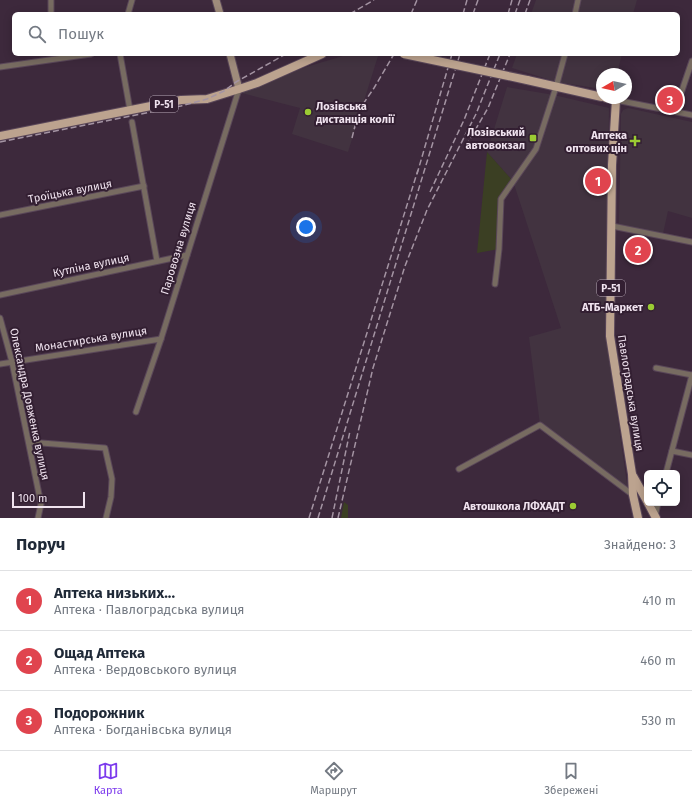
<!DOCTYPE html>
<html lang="uk">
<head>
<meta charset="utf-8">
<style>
	:root { --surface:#fff; --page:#f6f6f7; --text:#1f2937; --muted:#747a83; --line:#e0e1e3; --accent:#7c3aed }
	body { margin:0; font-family:"Fira Sans",sans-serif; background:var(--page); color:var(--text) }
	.controls { position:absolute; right:12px; bottom:12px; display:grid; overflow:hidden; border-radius:6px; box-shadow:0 2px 10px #0003 }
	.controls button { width:36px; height:36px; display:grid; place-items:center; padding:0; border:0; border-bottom:1px solid var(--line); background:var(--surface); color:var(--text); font:20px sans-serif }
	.compass { position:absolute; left:596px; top:68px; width:36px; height:36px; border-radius:50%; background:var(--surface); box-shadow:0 2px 10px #0003; rotate:261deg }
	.scale { position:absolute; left:12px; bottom:10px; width:73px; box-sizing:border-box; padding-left:4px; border:2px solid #f0e3ef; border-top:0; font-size:11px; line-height:14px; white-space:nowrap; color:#f0e3ef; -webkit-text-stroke:3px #331f32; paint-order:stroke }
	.you { position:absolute; left:306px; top:227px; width:14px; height:14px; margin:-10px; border:3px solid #fff; border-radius:50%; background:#1a73e8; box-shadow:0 0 0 6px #1a73e833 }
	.badge { display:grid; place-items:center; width:26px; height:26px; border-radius:50%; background:var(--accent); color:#fff; font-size:13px; font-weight:700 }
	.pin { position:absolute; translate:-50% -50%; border:2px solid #fff; box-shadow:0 1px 4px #0006 }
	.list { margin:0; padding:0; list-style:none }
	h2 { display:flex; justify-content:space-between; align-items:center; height:52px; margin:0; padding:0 16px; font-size:17px }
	h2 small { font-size:13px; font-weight:400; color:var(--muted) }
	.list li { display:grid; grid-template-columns:26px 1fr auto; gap:12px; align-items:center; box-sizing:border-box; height:60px; padding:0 16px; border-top:1px solid var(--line) }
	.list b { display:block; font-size:15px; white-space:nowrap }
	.list p { margin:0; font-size:13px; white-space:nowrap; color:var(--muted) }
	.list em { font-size:13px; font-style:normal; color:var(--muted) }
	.icon { flex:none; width:22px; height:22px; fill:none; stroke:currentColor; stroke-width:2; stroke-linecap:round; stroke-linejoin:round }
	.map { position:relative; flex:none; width:692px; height:518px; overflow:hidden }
	.search { position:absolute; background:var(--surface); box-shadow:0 2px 10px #0003; left:12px; right:12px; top:12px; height:44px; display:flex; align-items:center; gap:10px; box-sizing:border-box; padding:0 14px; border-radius:6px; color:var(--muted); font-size:15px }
	.sheet { height:232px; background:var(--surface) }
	nav { display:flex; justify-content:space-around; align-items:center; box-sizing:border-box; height:56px; border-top:1px solid var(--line); background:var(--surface); font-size:11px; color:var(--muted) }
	nav a { display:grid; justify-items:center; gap:2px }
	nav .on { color:var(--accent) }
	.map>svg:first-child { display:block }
	.commercial { fill:#423340 }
	.green { fill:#3b3f23 }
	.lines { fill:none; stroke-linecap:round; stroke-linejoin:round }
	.street-casing { stroke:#5a4759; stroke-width:7 }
	.secondary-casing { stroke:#5a4759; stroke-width:9 }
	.primary-casing { stroke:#5a4759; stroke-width:10 }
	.street { stroke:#776b61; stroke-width:5 }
	.secondary { stroke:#9e8b7b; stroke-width:7 }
	.primary { stroke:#bca38f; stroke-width:8 }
	.rail { stroke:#a494a3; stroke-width:1.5; stroke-dasharray:6 3; stroke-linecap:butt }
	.primary-bridge-casing { stroke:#5a4759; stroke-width:10; stroke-linecap:butt }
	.primary-bridge { stroke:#bca38f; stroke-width:8 }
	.poi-dot { fill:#9bcb33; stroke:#331f32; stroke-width:1.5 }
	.labels { text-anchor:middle; stroke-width:4; stroke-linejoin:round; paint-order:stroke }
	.shield { fill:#331f32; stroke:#b7a8b6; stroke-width:1 }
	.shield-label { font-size:10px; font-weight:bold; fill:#f0e3ef }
	.poi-label { font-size:11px; font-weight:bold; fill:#f0e3ef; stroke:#331f32; text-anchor:end }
	.street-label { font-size:11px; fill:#f0e3ef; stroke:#331f32 }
</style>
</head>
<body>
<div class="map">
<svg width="692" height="518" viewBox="0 0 692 518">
	<rect width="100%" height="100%" fill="#3d293c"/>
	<g class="commercial">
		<path d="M536 0H637L633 14H531Z"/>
		<path d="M517 54H622L617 74H602V89L557 82 512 68Z"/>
		<path d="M343 56H378L348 152 292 134 300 108 238 92 306 67Z"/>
		<path d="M507 87 554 95 609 108 606 336 628 491 540 425 529 337 561 328 513 181 487 152Z"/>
		<path d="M628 108 692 122V218L668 211 662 238 619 229 621 114 623 110Z"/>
	</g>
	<g class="green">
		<path d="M487 152 513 181 501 199 499 249 477 253Z"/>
		<path d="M344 502 348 505V518H341Z"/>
	</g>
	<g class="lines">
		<defs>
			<g id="street">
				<path d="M51 0V14"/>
				<path d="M128 14 132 0"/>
				<path d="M575 14 578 0"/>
				<path d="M120 54 130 110"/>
				<path d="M0 67 91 54"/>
				<path d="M616 100 692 115"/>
				<path d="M678 102 692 61"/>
				<path d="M132 122 157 261"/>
				<path d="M0 215 144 186"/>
				<path d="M612 226 692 242"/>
				<path d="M495 284 499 249 501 199 536 149 556 87 565 54"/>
				<path d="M0 295 187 255"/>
				<path d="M0 318 12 362 41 504 38 518"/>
				<path d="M0 364 161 339"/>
				<path d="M656 368 692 375"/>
				<path d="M136 412 161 339 239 89"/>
				<path d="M29 442 105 448 112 479 111 497 106 518"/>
				<path d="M672 451 692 455"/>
				<path d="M459 469 540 425 633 495"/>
				<path d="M666 473 692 375"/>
				<path d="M655 517 658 503"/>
			</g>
			<g id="secondary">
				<path d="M216 0 220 14"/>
				<path d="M230 54 239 89"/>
			</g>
			<g id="primary">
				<path d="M527 80 602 97"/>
				<path d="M606 98 616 100 612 165 610 336 632 474 633 495 638 518"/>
				<path d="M0 136 181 100 207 99 239 89 257 83 322 54"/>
				<path d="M633 476 647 501"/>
				<path d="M648 503 656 518"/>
			</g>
		</defs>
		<use href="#street" class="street-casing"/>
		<use href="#secondary" class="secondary-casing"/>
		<use href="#primary" class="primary-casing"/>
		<use href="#street" class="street"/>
		<use href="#secondary" class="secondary"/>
		<use href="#primary" class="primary"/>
		<g class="rail">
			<path d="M350 14 374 0"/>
			<path d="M411 14 417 0"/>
			<path d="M463 14 467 0"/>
			<path d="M473 14 478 0"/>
			<path d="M508 14 512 0"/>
			<path d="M515 14 520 0"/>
			<path d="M525 14 530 0"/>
			<path d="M352 138 359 110 374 88 394 54"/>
			<path d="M0 142 181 106 207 99 224 91 236 82 286 54"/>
			<path d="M466 146 488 108 510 54"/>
			<path d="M417 174 452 54"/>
			<path d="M430 192 464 120 490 54"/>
			<path d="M309 518 418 170"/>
			<path d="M318 518 460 54"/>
			<path d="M332 518 350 431"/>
			<path d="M338 518 373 368 405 266 427 210 476 114 500 54"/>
		</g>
		<defs>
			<path id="primary-bridge" d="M404 54 527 80"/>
		</defs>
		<use href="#primary-bridge" class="primary-bridge-casing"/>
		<use href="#primary-bridge" class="primary-bridge"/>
	</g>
	<g class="poi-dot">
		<circle cx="308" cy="112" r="4"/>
		<rect x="529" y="134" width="8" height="8" rx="2"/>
		<path d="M633 135h4v4h4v4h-4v4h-4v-4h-4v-4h4z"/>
		<circle cx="651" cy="307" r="4"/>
		<circle cx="573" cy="506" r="4"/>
	</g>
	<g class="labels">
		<g class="shield">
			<rect x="150" y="96" width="28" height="16" rx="3"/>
			<rect x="597" y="280" width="28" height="16" rx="3"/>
		</g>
		<g class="shield-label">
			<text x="164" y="108">Р-51</text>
			<text x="611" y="292">Р-51</text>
		</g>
		<g class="poi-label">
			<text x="316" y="110" text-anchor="start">Лозівська<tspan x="316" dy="13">дистанція колії</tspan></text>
			<text x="525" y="136">Лозівський<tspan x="525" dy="13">автовокзал</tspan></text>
			<text x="627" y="139">Аптека<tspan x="627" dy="13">оптових цін</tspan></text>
			<text x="643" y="311">АТБ-Маркет</text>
			<text x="565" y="510">Автошкола ЛФХАДТ</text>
		</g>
		<g class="street-label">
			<text transform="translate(70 191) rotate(-11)" y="4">Троїцька вулиця</text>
			<text transform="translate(178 248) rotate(-73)" y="4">Паровозна вулиця</text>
			<text transform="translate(91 265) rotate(-12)" y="4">Кутліна вулиця</text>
			<text transform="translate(91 339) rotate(-9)" y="4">Монастирська вулиця</text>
			<text transform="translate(631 393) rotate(81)" y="4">Павлоградська вулиця</text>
			<text transform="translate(30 404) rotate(78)" y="4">Олександра Довженка вулиця</text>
		</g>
	</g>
</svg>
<div class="controls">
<button><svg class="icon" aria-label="locate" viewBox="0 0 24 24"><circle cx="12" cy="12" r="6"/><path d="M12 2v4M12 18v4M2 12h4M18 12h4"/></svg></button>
</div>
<svg class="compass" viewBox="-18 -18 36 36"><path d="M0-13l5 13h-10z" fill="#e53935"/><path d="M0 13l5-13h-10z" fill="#747a83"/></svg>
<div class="scale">100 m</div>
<div class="you"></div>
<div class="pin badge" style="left:598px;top:181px;background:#e0444e">1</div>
<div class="pin badge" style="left:638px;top:250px;background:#e0444e">2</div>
<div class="pin badge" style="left:670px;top:100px;background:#e0444e">3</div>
<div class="search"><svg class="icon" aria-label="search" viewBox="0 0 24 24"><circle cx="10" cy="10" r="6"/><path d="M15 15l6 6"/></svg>Пошук</div>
</div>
<section class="sheet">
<h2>Поруч<small>Знайдено: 3</small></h2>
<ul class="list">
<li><span class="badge" style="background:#e0444e">1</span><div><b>Аптека низьких...</b><p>Аптека · Павлоградська вулиця</p></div><em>410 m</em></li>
<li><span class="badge" style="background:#e0444e">2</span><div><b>Ощад Аптека</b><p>Аптека · Вердовського вулиця</p></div><em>460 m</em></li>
<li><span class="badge" style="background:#e0444e">3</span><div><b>Подорожник</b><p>Аптека · Богданівська вулиця</p></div><em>530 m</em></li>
</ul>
</section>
<nav>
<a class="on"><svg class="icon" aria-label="map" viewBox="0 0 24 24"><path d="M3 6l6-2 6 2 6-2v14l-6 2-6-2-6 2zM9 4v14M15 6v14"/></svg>Карта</a>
<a><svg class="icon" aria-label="directions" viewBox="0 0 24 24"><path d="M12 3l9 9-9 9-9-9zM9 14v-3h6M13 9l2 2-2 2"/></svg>Маршрут</a>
<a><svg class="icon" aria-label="saved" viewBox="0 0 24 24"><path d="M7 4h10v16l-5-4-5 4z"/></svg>Збережені</a>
</nav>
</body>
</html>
